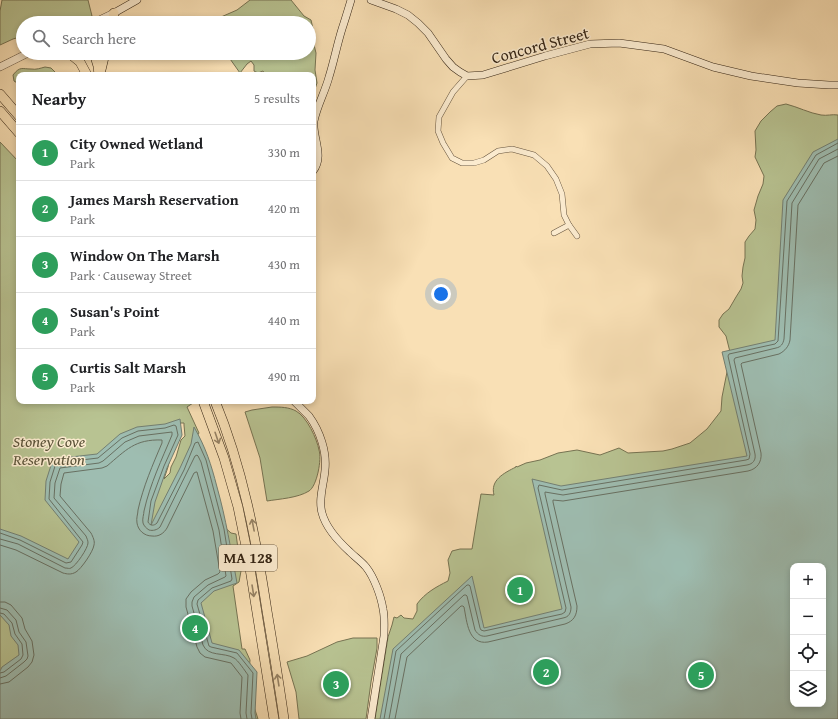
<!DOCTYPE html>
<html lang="en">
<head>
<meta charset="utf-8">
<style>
	:root { --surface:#fff; --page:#f2f2f2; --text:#202124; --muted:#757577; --line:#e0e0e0; --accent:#ea580c }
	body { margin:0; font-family:"Gentium Book Plus",serif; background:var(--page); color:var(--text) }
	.controls { position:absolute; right:12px; bottom:12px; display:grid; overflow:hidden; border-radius:8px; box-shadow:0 2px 6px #0003 }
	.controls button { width:36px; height:36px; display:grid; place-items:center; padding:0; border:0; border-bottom:1px solid var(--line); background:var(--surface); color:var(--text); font:20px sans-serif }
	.you { position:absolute; left:441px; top:294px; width:14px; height:14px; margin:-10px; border:3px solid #fff; border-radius:50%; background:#1a73e8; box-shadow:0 0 0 6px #1a73e833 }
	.badge { display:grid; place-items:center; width:26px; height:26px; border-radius:50%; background:var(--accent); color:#fff; font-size:13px; font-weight:700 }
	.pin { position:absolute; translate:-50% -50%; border:2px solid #fff; box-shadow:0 1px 4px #0006 }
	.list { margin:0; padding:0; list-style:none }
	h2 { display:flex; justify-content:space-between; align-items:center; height:52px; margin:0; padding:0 16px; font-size:17px }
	h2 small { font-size:13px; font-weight:400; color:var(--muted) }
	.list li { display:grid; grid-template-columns:26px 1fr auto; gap:12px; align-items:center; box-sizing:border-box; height:56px; padding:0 16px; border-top:1px solid var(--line) }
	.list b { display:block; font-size:15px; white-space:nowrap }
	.list p { margin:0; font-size:13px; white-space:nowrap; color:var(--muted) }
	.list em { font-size:13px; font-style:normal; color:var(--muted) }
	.icon { flex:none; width:22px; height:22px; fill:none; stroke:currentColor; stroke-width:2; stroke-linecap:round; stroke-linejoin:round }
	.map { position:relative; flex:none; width:838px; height:719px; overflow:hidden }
	.search { position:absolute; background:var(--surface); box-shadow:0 2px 6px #0003; left:16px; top:16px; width:300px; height:44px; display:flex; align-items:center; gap:10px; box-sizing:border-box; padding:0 14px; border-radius:22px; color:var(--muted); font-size:15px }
	.panel { position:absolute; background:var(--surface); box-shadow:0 2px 6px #0003; left:16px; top:72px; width:300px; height:332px; border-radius:8px }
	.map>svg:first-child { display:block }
	.green { fill:#b8c392; stroke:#767352; fill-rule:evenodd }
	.water { fill:#9ebdb1; stroke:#737f72; fill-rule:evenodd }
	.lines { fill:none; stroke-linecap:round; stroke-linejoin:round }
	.shore { stroke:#687062; stroke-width:1 }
	.street-casing { stroke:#64523c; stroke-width:6 }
	.secondary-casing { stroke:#332313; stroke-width:8 }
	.highway-casing { stroke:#332313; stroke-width:10 }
	.street { stroke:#fbebcf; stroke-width:5 }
	.secondary { stroke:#fbebcf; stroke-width:7 }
	.highway { stroke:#f9e0b5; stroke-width:9 }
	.oneway { stroke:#968264 }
	.labels { text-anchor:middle; stroke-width:3; stroke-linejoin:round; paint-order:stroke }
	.shield { fill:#fbebcf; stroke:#6f5f4b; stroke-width:1 }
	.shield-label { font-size:15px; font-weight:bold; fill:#332313 }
	.street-label { font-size:16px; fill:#332313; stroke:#fbebcf }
	.park-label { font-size:16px; font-style:italic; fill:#5b5339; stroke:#fbebcf }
</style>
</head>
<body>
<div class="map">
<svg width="838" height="719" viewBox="0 0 838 719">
	<rect width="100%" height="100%" fill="#f9e0b5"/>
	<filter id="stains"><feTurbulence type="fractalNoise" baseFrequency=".005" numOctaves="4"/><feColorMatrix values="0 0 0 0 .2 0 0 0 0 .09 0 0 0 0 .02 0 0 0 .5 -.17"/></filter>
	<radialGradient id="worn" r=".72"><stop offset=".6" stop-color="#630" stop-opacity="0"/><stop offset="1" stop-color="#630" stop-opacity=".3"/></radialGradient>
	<g class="green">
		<path d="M2 0H88L92 16 74 23H23V36L13 39 0 45V11Z"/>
		<path d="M250 0H291L304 16 311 20 314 33 313 41 316 53 315 70 317 83 314 92 313 93V75H265V74L263 71 258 73 254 71V65L251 61 247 64 240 73 228 56 225 53H309V23H210L216 21 221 17 237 10Z"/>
		<path d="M45 67 51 68 58 75H19V84L14 81 13 75C20 66 22 69 31 69 36 70 41 68 45 67Z"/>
		<path d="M786 104C798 107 809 113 821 115 827 116 832 114 838 115V719H375L388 637 392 625 394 617 397 618 401 615 404 618 413 619 417 611V604C425 593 436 587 448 581L450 573 448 560 452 551 460 549H472L481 494 494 495C490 480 504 473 516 467V466L517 467 526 463 540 460 558 453 577 450 600 455 619 448 628 453 663 451 672 449 690 443 707 429 721 411 722 397 728 367 730 352 726 336 719 327V320L723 314 729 309 736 297 741 289 743 283 742 276 743 267 745 258V242L749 236 755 229 756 220 754 210 758 196 763 184 764 176 755 157 756 150 755 131 761 121 770 112 777 106ZM793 566H823V704H793Z"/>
		<path d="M0 142 19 162V401H193V403L187 407 199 433 197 436 220 523 231 533 236 534 241 571 239 582 233 586 242 649H245L250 660 248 688 258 719H163L0 604ZM181 423H184V425L185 436 181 440 176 457 171 467 170 473 164 479 168 467 177 425Z"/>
		<path d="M272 407C280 407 289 407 296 411 307 417 317 439 319 450 322 459 317 486 309 491 298 498 279 499 267 501L260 458 245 412 252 410Z"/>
		<path d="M0 608 28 645 0 678Z"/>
		<path d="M353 638H377V648L371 682 366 719H299L296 692 287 662 307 656 337 642Z"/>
	</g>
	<g class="water">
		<path d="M838 139V719H380L393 649 472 576 484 628 562 609 532 479 561 486 747 456 722 352 775 340 783 200 813 152ZM793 566H823V704H793Z"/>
		<path d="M180 419 182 435 167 468 155 502 151 525 180 468 191 444 194 427C206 448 211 464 217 487 226 519 231 550 237 583L214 591 201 603 212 643 239 650 257 672 255 713 256 719H0V671L2 667 19 655 18 645 11 636 9 625 0 615V529L21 536 68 559 79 542 45 500 46 481 53 459 97 454 120 434 137 427 165 424Z"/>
	</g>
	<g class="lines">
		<g class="shore">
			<path d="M0 533 20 540 66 563 71 562 82 545 83 542 49 499 50 482 56 463 98 458 122 438 138 431 165 428 174 425 176 426 178 435 164 466 151 501 148 522C150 526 154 526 157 523L184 470 195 443 198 442 206 460 224 529 232 579 231 581 212 588 198 600 197 604 209 646 211 647 237 653 253 673 251 713 252 719"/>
			<path d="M0 539 18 544 65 568C68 568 69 569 71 568 76 566 88 548 88 543 88 540 87 539 86 536L54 498 55 483 60 468 99 463 103 461 125 442 139 436 172 432V435C162 459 150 484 144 511 144 514 142 519 143 523 144 526 146 528 149 530 153 531 157 530 160 527L195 456 197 455 198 456 201 462 219 530 226 576 225 577 208 585 194 597 192 602V606L203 645C208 657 224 652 234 658 238 660 245 671 248 675L246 713 247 719"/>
			<path d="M0 545 16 550 63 573C67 574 71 575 76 572 81 569 93 552 94 545 95 541 93 537 91 533L60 496 61 484 64 473 102 468 107 466C126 450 135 439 162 440V443C153 464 143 487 138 510 138 514 136 518 137 523 138 530 144 536 152 536 159 537 164 533 167 528L194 473 196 472H197L213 531 220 572 218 574 205 580 191 592 186 599V607L197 647 200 653 205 657 231 663 242 677 240 713 241 719"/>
			<path d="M0 602H5L11 605 22 618 25 629 32 641 34 655 32 662 28 667 9 682 0 684"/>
			<path d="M0 608 7 610 16 620 19 632 26 642 28 656 27 659 24 662 6 676 0 678"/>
			<path d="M0 613 4 614 12 623 15 634 22 644 23 655 21 659 4 672 0 673"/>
			<path d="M384 719 396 651 467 585H469L470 586 480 628 481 630 484 631 562 614 565 612 566 608 538 488 539 485 562 490 746 460 749 459 750 454 728 356 729 354 775 344 778 341 787 201 816 155 838 143"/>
			<path d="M389 719 401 654 464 595H466L467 596 475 630C478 635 482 637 487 636L563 618C569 617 571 613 571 607L545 494V492L563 495 747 465C753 464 756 460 755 454L734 360 735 358 776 348C781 347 783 344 784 339L792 203 819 159 838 149"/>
			<path d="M395 719 407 657 461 606H463L464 607C467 622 468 645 488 642L565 624C574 621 577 615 577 606L553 502V500L563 501 748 471C757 469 762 462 761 453L741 364 742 363 779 354C785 351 789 346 790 340L798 205 824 163 838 156"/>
		</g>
		<defs>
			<g id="street">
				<path d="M467 76 453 92 439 117 438 131 443 143 452 158 462 163H474L484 160 498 151 512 149 534 155 547 166 556 179 562 194 564 215 569 225 577 236"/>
				<path d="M554 233 569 225"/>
			</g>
			<g id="secondary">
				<path d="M371 0 396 9 408 15 418 23 428 33 446 59 453 67 460 72 467 76 483 75 545 56 590 44 619 43 664 49 713 67 751 76 798 83 829 85H838"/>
				<path d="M93 23 114 13 137 0"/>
				<path d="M0 67 28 53"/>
				<path d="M313 171C325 156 312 137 314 121 317 106 325 92 329 77 334 61 337 45 342 29 345 20 348 10 351 0"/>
				<path d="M294 401C299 406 304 411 309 416 320 431 327 452 325 470 324 484 318 499 322 513 326 528 339 542 350 552 355 557 361 561 366 567 374 577 381 596 383 609 385 618 384 627 384 636L371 719"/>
			</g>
			<g id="highway">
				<path d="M112 23 114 13"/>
				<path d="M69 53 80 62 87 75"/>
				<path d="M94 53 98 66 99 75"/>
				<path d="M100 74 105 53"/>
				<path d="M0 94 19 116"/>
				<path d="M0 111 19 133"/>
				<path d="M203 401 224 458 238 507 248 556 274 719"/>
				<path d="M215 401C243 469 256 539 267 611 273 647 279 683 284 719"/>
			</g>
		</defs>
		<use href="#street" class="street-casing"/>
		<use href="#secondary" class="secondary-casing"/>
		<use href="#highway" class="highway-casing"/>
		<use href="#street" class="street"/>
		<use href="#secondary" class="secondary"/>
		<use href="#highway" class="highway"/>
	</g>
	<defs><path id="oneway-shaft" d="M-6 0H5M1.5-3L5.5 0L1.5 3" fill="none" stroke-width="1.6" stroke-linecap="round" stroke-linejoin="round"/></defs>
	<g class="oneway">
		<use href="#oneway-shaft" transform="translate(217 438) rotate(71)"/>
		<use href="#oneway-shaft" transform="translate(253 525) rotate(-101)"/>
		<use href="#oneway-shaft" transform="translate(253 591) rotate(81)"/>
		<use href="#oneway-shaft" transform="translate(278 680) rotate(-99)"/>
	</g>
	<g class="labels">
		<rect class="shield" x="219" y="545" width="58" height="26" rx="3"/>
		<g class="shield-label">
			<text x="248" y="563">MA 128</text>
		</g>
		<g class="street-label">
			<text transform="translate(540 45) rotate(-15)" y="6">Concord Street</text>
		</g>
		<g class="park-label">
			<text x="49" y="447">Stoney Cove<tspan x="49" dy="18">Reservation</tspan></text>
		</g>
	</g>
	<rect width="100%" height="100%" filter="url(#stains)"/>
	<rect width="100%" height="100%" fill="url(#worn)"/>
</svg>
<div class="controls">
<button>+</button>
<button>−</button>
<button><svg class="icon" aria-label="locate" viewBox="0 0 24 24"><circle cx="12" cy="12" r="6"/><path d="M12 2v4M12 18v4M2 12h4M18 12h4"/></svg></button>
<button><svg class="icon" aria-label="layers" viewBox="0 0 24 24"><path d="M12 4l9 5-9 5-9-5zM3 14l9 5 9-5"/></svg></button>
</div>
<div class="you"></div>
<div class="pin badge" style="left:520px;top:590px;background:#2e9e5b">1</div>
<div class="pin badge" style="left:546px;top:672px;background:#2e9e5b">2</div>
<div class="pin badge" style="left:336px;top:684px;background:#2e9e5b">3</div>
<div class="pin badge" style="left:195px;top:628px;background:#2e9e5b">4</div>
<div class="pin badge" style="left:701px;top:675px;background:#2e9e5b">5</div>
<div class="search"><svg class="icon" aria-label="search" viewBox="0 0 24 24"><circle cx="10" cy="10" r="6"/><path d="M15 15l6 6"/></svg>Search here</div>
<section class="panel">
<h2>Nearby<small>5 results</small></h2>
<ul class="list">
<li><span class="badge" style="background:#2e9e5b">1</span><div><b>City Owned Wetland</b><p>Park</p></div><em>330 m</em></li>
<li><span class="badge" style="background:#2e9e5b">2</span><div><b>James Marsh Reservation</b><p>Park</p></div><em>420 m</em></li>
<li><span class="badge" style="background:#2e9e5b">3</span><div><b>Window On The Marsh</b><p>Park · Causeway Street</p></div><em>430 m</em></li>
<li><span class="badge" style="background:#2e9e5b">4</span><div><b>Susan's Point</b><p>Park</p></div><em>440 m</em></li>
<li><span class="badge" style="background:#2e9e5b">5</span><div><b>Curtis Salt Marsh</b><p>Park</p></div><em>490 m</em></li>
</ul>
</section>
</div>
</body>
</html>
